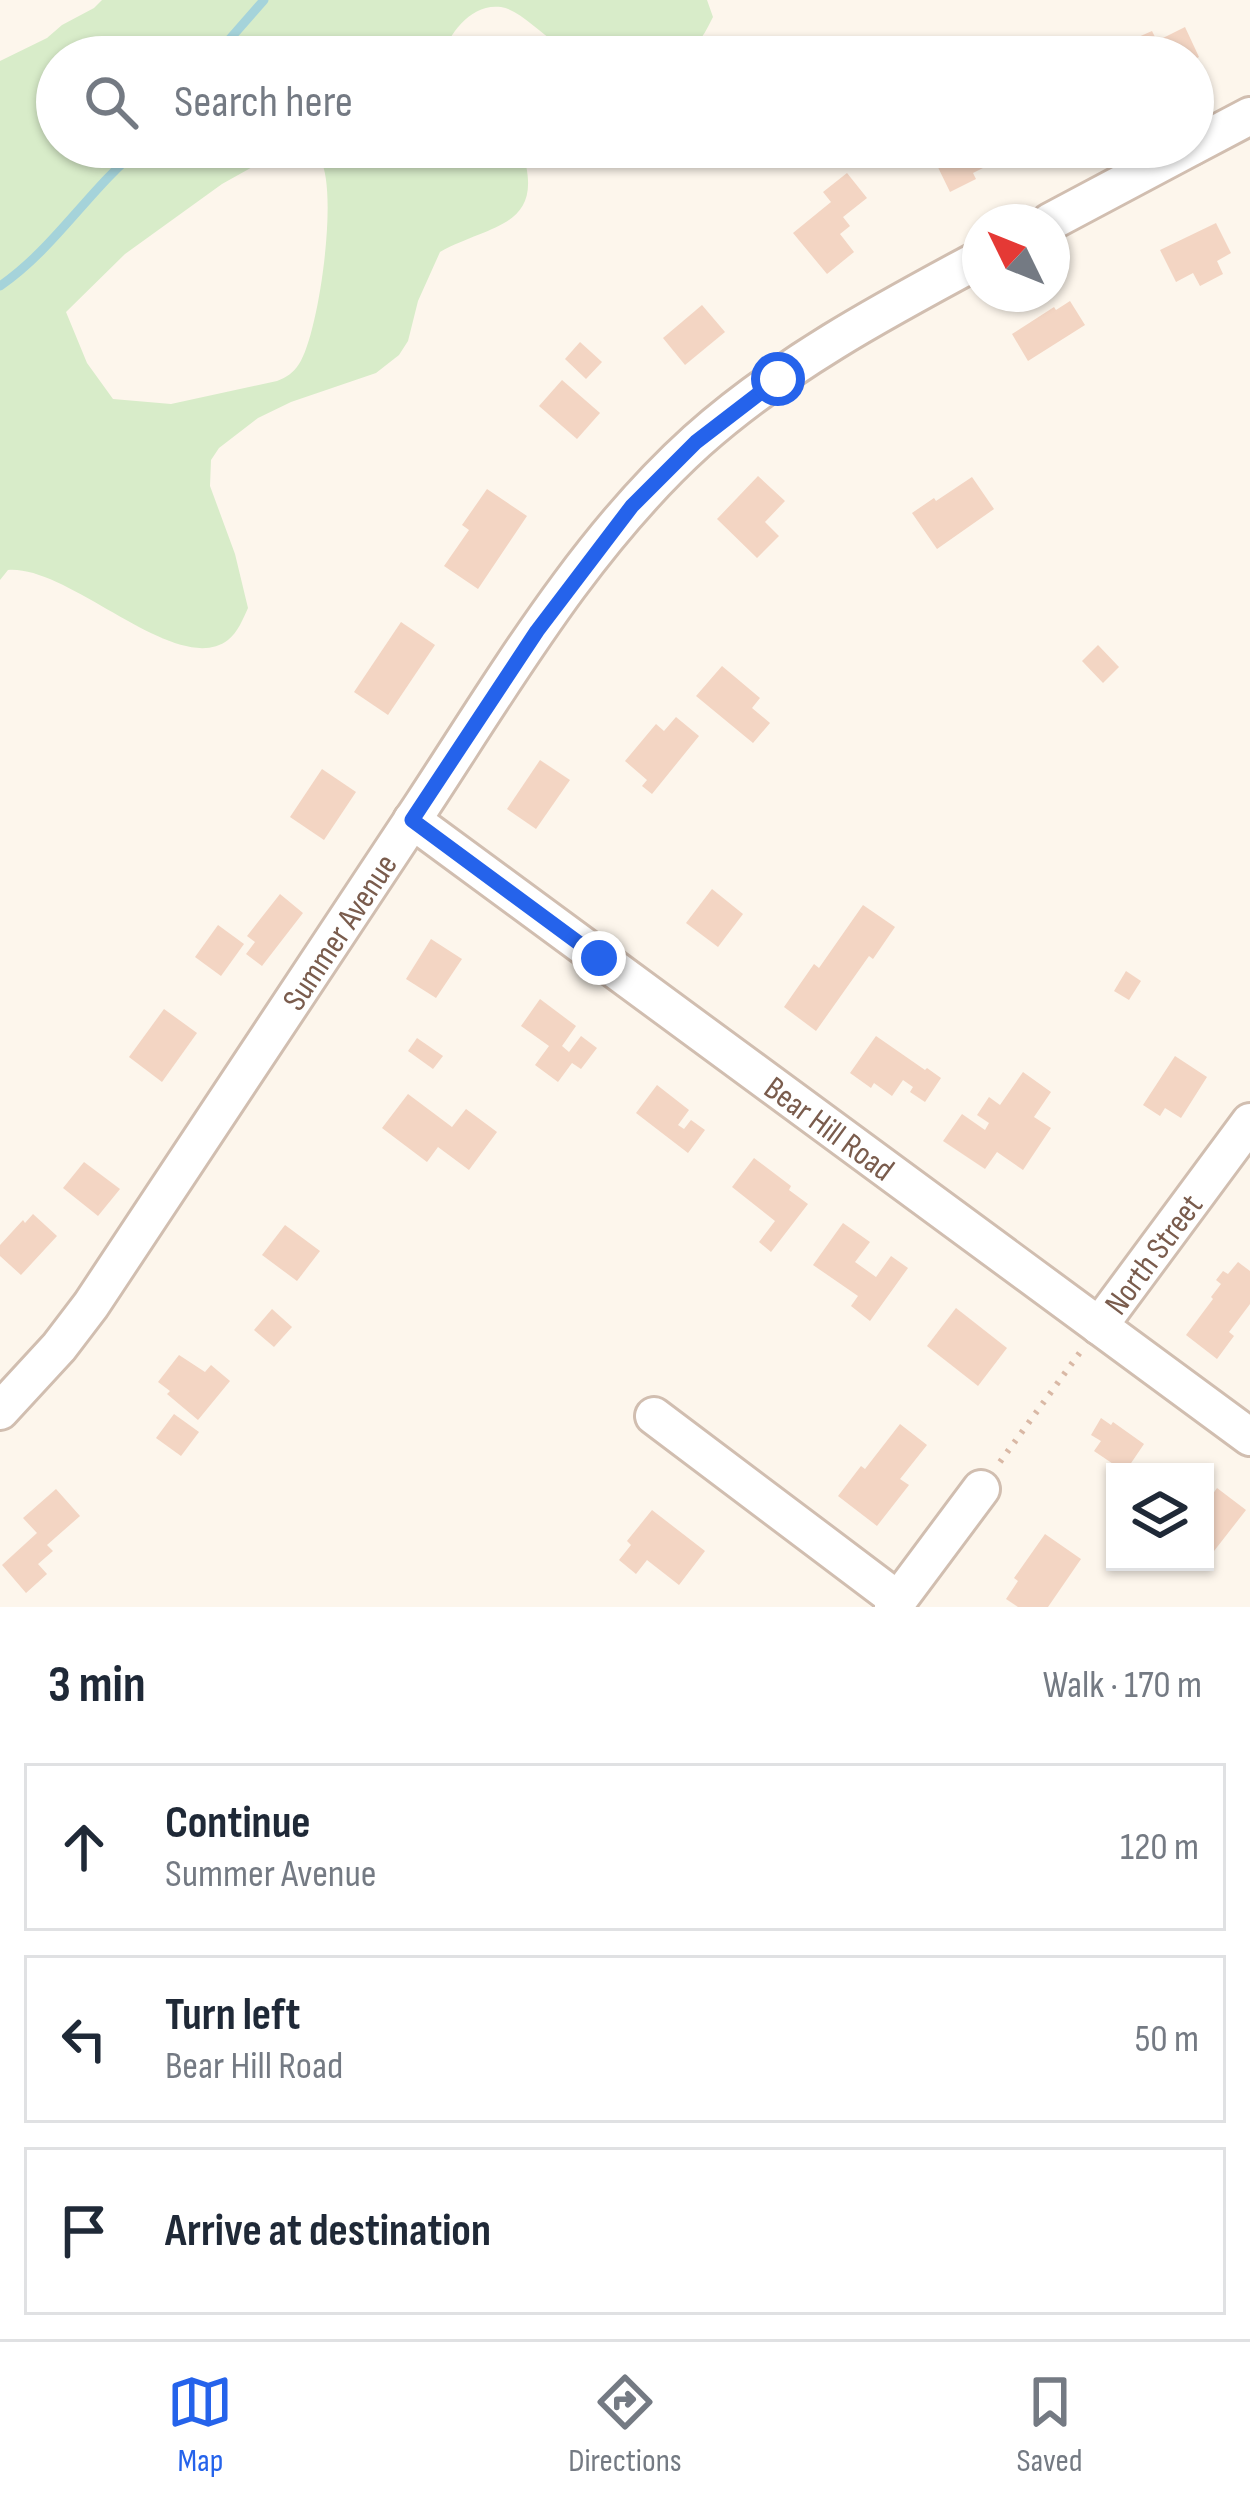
<!DOCTYPE html>
<html lang="en">
<head>
<meta charset="utf-8">
<style>
	:root { --surface:#fff; --page:#f2f2f3; --text:#1f2937; --muted:#747a83; --line:#e0e1e3; --accent:#2563eb }
	body { margin:0; font-family:"Sofia Sans Condensed",sans-serif; background:var(--page); color:var(--text) }
	.controls { position:absolute; right:36px; bottom:36px; display:grid; overflow:hidden; border-radius:0px; box-shadow:0 3px 9px #0004 }
	.controls button { width:108px; height:108px; display:grid; place-items:center; padding:0; border:0; border-bottom:3px solid var(--line); background:var(--surface); color:var(--text); font:60px sans-serif }
	.compass { position:absolute; left:962px; top:204px; width:108px; height:108px; border-radius:50%; background:var(--surface); box-shadow:0 3px 9px #0004; rotate:313deg }
	.stop { position:absolute; width:36px; height:36px; margin:-27px; border:9px solid #2563eb; border-radius:50%; background:#fff }
	.stop.end { background:#2563eb; border-color:#fff; box-shadow:0 3px 12px #0008 }
	.list { margin:0; padding:0; list-style:none }
	h2 { display:flex; justify-content:space-between; align-items:center; height:156px; margin:0; padding:0 48px; font-size:51px }
	h2 small { font-size:39px; font-weight:400; color:var(--muted) }
	.list li { display:grid; grid-template-columns:78px 1fr auto; gap:36px; align-items:center; box-sizing:border-box; height:168px; margin:0 24px 24px; padding:0 24px; border:3px solid var(--line); border-radius:0px }
	.list b { display:block; font-size:45px; white-space:nowrap }
	.list p { margin:0; font-size:39px; white-space:nowrap; color:var(--muted) }
	.list em { font-size:39px; font-style:normal; color:var(--muted) }
	.icon { flex:none; width:66px; height:66px; fill:none; stroke:currentColor; stroke-width:2; stroke-linecap:round; stroke-linejoin:round }
	.map { position:relative; flex:none; width:1250px; height:1607px; overflow:hidden }
	.search { position:absolute; background:var(--surface); box-shadow:0 3px 9px #0004; left:36px; right:36px; top:36px; height:132px; display:flex; align-items:center; gap:30px; box-sizing:border-box; padding:0 42px; border-radius:66px; color:var(--muted); font-size:45px }
	.sheet { height:732px; background:var(--surface) }
	nav { display:flex; justify-content:space-around; align-items:center; box-sizing:border-box; height:168px; border-top:3px solid var(--line); background:var(--surface); font-size:33px; color:var(--muted) }
	nav a { display:grid; justify-items:center; gap:6px }
	nav .on { color:var(--accent) }
	.map>svg:first-child { display:block }
	.green { fill:#d8ecc9; fill-rule:evenodd }
	.lines { fill:none; stroke-linecap:round; stroke-linejoin:round }
	.stream { stroke:#a5d3da; stroke-width:9 }
	.building { fill:#f3d5c3 }
	.minor-casing { stroke:#d1beb0; stroke-width:42 }
	.path { stroke:#d9b8a5; stroke-width:6; stroke-dasharray:3 9; stroke-linecap:butt }
	.minor { stroke:#fff; stroke-width:36 }
	.route { stroke:#2563eb; stroke-width:15 }
	.labels { text-anchor:middle; stroke-width:10; stroke-linejoin:round; paint-order:stroke }
	.street-label { font-size:33px; fill:#7a5c4d; stroke:#fffaf3 }
</style>
</head>
<body>
<div class="map">
<svg width="1250" height="1607" viewBox="0 0 1250 1607">
	<rect width="100%" height="100%" fill="#fdf6ec"/>
	<path class="green" d="M102 0H707L713 17C709 25 704 35 699 41 672 69 587 59 556 42 539 33 520 10 501 7 471 3 450 33 441 57H57V147H521C548 228 493 223 440 252L418 301 408 341 399 355 376 373 291 402 258 418 219 448 211 460 210 486 235 554 248 608C243 619 238 632 228 640 177 679 70 565 8 570L0 580V61L47 38 62 25 94 8ZM286 148C298 148 313 147 320 159 339 190 319 334 299 364 293 373 287 377 277 381L171 404 113 399 87 363 66 312 125 254 222 184Z"/>
	<g class="lines">
		<g class="stream">
			<path d="M214 57 264 0"/>
			<path d="M0 286C55 248 89 189 141 147"/>
		</g>
	</g>
	<g class="building">
		<path d="M1185 27 1199 57 1193 60V57H1131L1130 53 1140 47 1136 38 1152 31 1157 41Z"/>
		<path d="M939 147H990L997 161 973 173 976 179 950 192 932 155 941 151Z"/>
		<path d="M847 173 867 198 843 217 850 226 840 234 854 252 827 274 793 233 831 202 823 192Z"/>
		<path d="M1216 223 1231 253 1217 261 1223 274 1200 286 1193 273 1176 282 1160 250Z"/>
		<path d="M1070 301 1085 325 1028 361 1012 334 1054 307 1056 310Z"/>
		<path d="M702 305 725 332 685 365 663 338Z"/>
		<path d="M580 342 602 362 586 379 565 359Z"/>
		<path d="M562 380 600 413 577 439 539 406Z"/>
		<path d="M758 476 785 501 765 522 779 536 757 558 717 519Z"/>
		<path d="M972 477 994 509 937 549 912 513 934 498 936 501Z"/>
		<path d="M487 489 527 516 478 589 444 566 469 530 462 525Z"/>
		<path d="M401 622 435 645 388 715 354 692Z"/>
		<path d="M1098 645 1119 667 1103 683 1082 661Z"/>
		<path d="M722 666 760 698 752 708 770 723 753 743 696 696Z"/>
		<path d="M676 717 699 736 652 794 642 786 647 780 625 761 656 724 664 731Z"/>
		<path d="M540 760 570 780 536 829 507 809Z"/>
		<path d="M322 769 356 792 324 840 290 817Z"/>
		<path d="M712 889 743 914 718 947 686 923Z"/>
		<path d="M280 894 303 913 262 966 246 954 255 942 247 936Z"/>
		<path d="M863 905 895 927 873 959 869 956 816 1031 784 1007 814 964 819 968Z"/>
		<path d="M218 925 244 944 221 976 195 957Z"/>
		<path d="M431 939 462 959 436 998 406 979Z"/>
		<path d="M1126 971 1141 981 1129 1000 1114 991Z"/>
		<path d="M540 999 576 1026 562 1046 569 1052 581 1036 597 1048 581 1069 572 1063 558 1082 535 1065 549 1046 521 1026Z"/>
		<path d="M164 1009 197 1033 162 1082 129 1057Z"/>
		<path d="M876 1036 925 1070 927 1068 941 1078 925 1102 910 1092 913 1087 903 1080 892 1096 874 1083 871 1088 850 1073Z"/>
		<path d="M417 1038 443 1056 433 1069 408 1051Z"/>
		<path d="M1175 1056 1207 1077 1181 1118 1165 1108 1160 1116 1143 1105Z"/>
		<path d="M1023 1072 1051 1092 1034 1117 1051 1128 1023 1170 997 1152 985 1169 943 1141 962 1114 985 1130 989 1123 977 1115 989 1097 1000 1105Z"/>
		<path d="M657 1085 689 1110 678 1125 684 1129 691 1120 705 1130 688 1153 636 1113Z"/>
		<path d="M408 1094 452 1127 466 1109 497 1132 469 1170 438 1147 427 1162 382 1128Z"/>
		<path d="M754 1158 791 1186 789 1190 808 1204 771 1252 759 1242 775 1221 732 1187Z"/>
		<path d="M84 1162 120 1189 98 1216 63 1188Z"/>
		<path d="M33 1214 57 1236 21 1275 0 1256V1245L23 1220 25 1223Z"/>
		<path d="M843 1223 870 1242 855 1262 876 1277 891 1256 908 1268 870 1321 851 1306 858 1296 813 1265Z"/>
		<path d="M285 1225 320 1251 297 1281 262 1255Z"/>
		<path d="M1238 1262 1250 1271V1304L1229 1332 1234 1336 1217 1359 1186 1335 1213 1299 1211 1297 1221 1284 1216 1280 1223 1271 1228 1274Z"/>
		<path d="M956 1308 1007 1348 978 1386 927 1346Z"/>
		<path d="M272 1309 292 1327 274 1347 254 1330Z"/>
		<path d="M179 1355 205 1372 211 1365 230 1381 198 1420 167 1394 170 1391 158 1382Z"/>
		<path d="M174 1414 199 1432 181 1456 156 1438Z"/>
		<path d="M1101 1418 1111 1425 1113 1422 1144 1444 1125 1472 1094 1451 1101 1441 1091 1435Z"/>
		<path d="M900 1424 927 1445 900 1479 909 1485 877 1526 838 1496 861 1466 865 1469Z"/>
		<path d="M1217 1488 1246 1510 1200 1569 1191 1562H1205V1505Z"/>
		<path d="M56 1489 80 1516 47 1545 53 1551 38 1564 47 1574 26 1593 2 1565 37 1533 23 1518Z"/>
		<path d="M652 1510 705 1551 679 1585 647 1560 636 1574 619 1560 631 1545 627 1541Z"/>
		<path d="M1045 1534 1081 1559 1048 1607H1018L1006 1599 1018 1581 1014 1578Z"/>
	</g>
	<g class="lines">
		<defs>
			<g id="minor">
				<path d="M1193 146 1250 116"/>
				<path d="M1050 222 1191 147"/>
				<path id="s1" d="M412 820 1250 1437"/>
				<path id="s2" d="M1099 1326 1250 1122"/>
				<path id="s3" d="M0 1411 59 1347 91 1305C202 1138 313 971 423 804 505 679 585 542 697 441 781 366 881 312 980 259"/>
				<path d="M654 1416 898 1600"/>
				<path d="M893 1607 981 1489"/>
			</g>
		</defs>
		<use href="#minor" class="minor-casing"/>
		<path class="path" d="M1000 1462 1081 1351"/>
		<use href="#minor" class="minor"/>
	</g>
	<g class="lines">
		<path class="route" d="M599 958 412 820 537 631 632 506 696 442 778 379"/>
	</g>
	<g class="labels">
		<g class="street-label">
			<text dy="12" stroke="none"><textPath href="#s3" startOffset="588">Summer Avenue</textPath></text>
			<text dy="12" stroke="none"><textPath href="#s1" startOffset="519">Bear Hill Road</textPath></text>
			<text dy="12" stroke="none"><textPath href="#s2" startOffset="90">North Street</textPath></text>
		</g>
	</g>
</svg>
<div class="controls">
<button><svg class="icon" aria-label="layers" viewBox="0 0 24 24"><path d="M12 4l9 5-9 5-9-5zM3 14l9 5 9-5"/></svg></button>
</div>
<svg class="compass" viewBox="-18 -18 36 36"><path d="M0-13l5 13h-10z" fill="#e53935"/><path d="M0 13l5-13h-10z" fill="#747a83"/></svg>
<div class="stop" style="left:778px;top:379px"></div>
<div class="stop end" style="left:599px;top:958px"></div>
<div class="search"><svg class="icon" aria-label="search" viewBox="0 0 24 24"><circle cx="10" cy="10" r="6"/><path d="M15 15l6 6"/></svg>Search here</div>
</div>
<section class="sheet">
<h2>3 min<small>Walk · 170 m</small></h2>
<ul class="list">
<li><svg class="icon" aria-label="ahead" viewBox="0 0 24 24"><path d="M12 20V5M6 11l6-6 6 6"/></svg><div><b>Continue</b><p>Summer Avenue</p></div><em>120 m</em></li>
<li><svg class="icon" aria-label="left" viewBox="0 0 24 24"><path d="M17 20v-9H6M10 6l-5 5 5 5"/></svg><div><b>Turn left</b><p>Bear Hill Road</p></div><em>50 m</em></li>
<li><svg class="icon" aria-label="arrive" viewBox="0 0 24 24"><path d="M6 21V4h12l-3 4 3 4H6"/></svg><div><b>Arrive at destination</b></div></li>
</ul>
</section>
<nav>
<a class="on"><svg class="icon" aria-label="map" viewBox="0 0 24 24"><path d="M3 6l6-2 6 2 6-2v14l-6 2-6-2-6 2zM9 4v14M15 6v14"/></svg>Map</a>
<a><svg class="icon" aria-label="directions" viewBox="0 0 24 24"><path d="M12 3l9 9-9 9-9-9zM9 14v-3h6M13 9l2 2-2 2"/></svg>Directions</a>
<a><svg class="icon" aria-label="saved" viewBox="0 0 24 24"><path d="M7 4h10v16l-5-4-5 4z"/></svg>Saved</a>
</nav>
</body>
</html>
